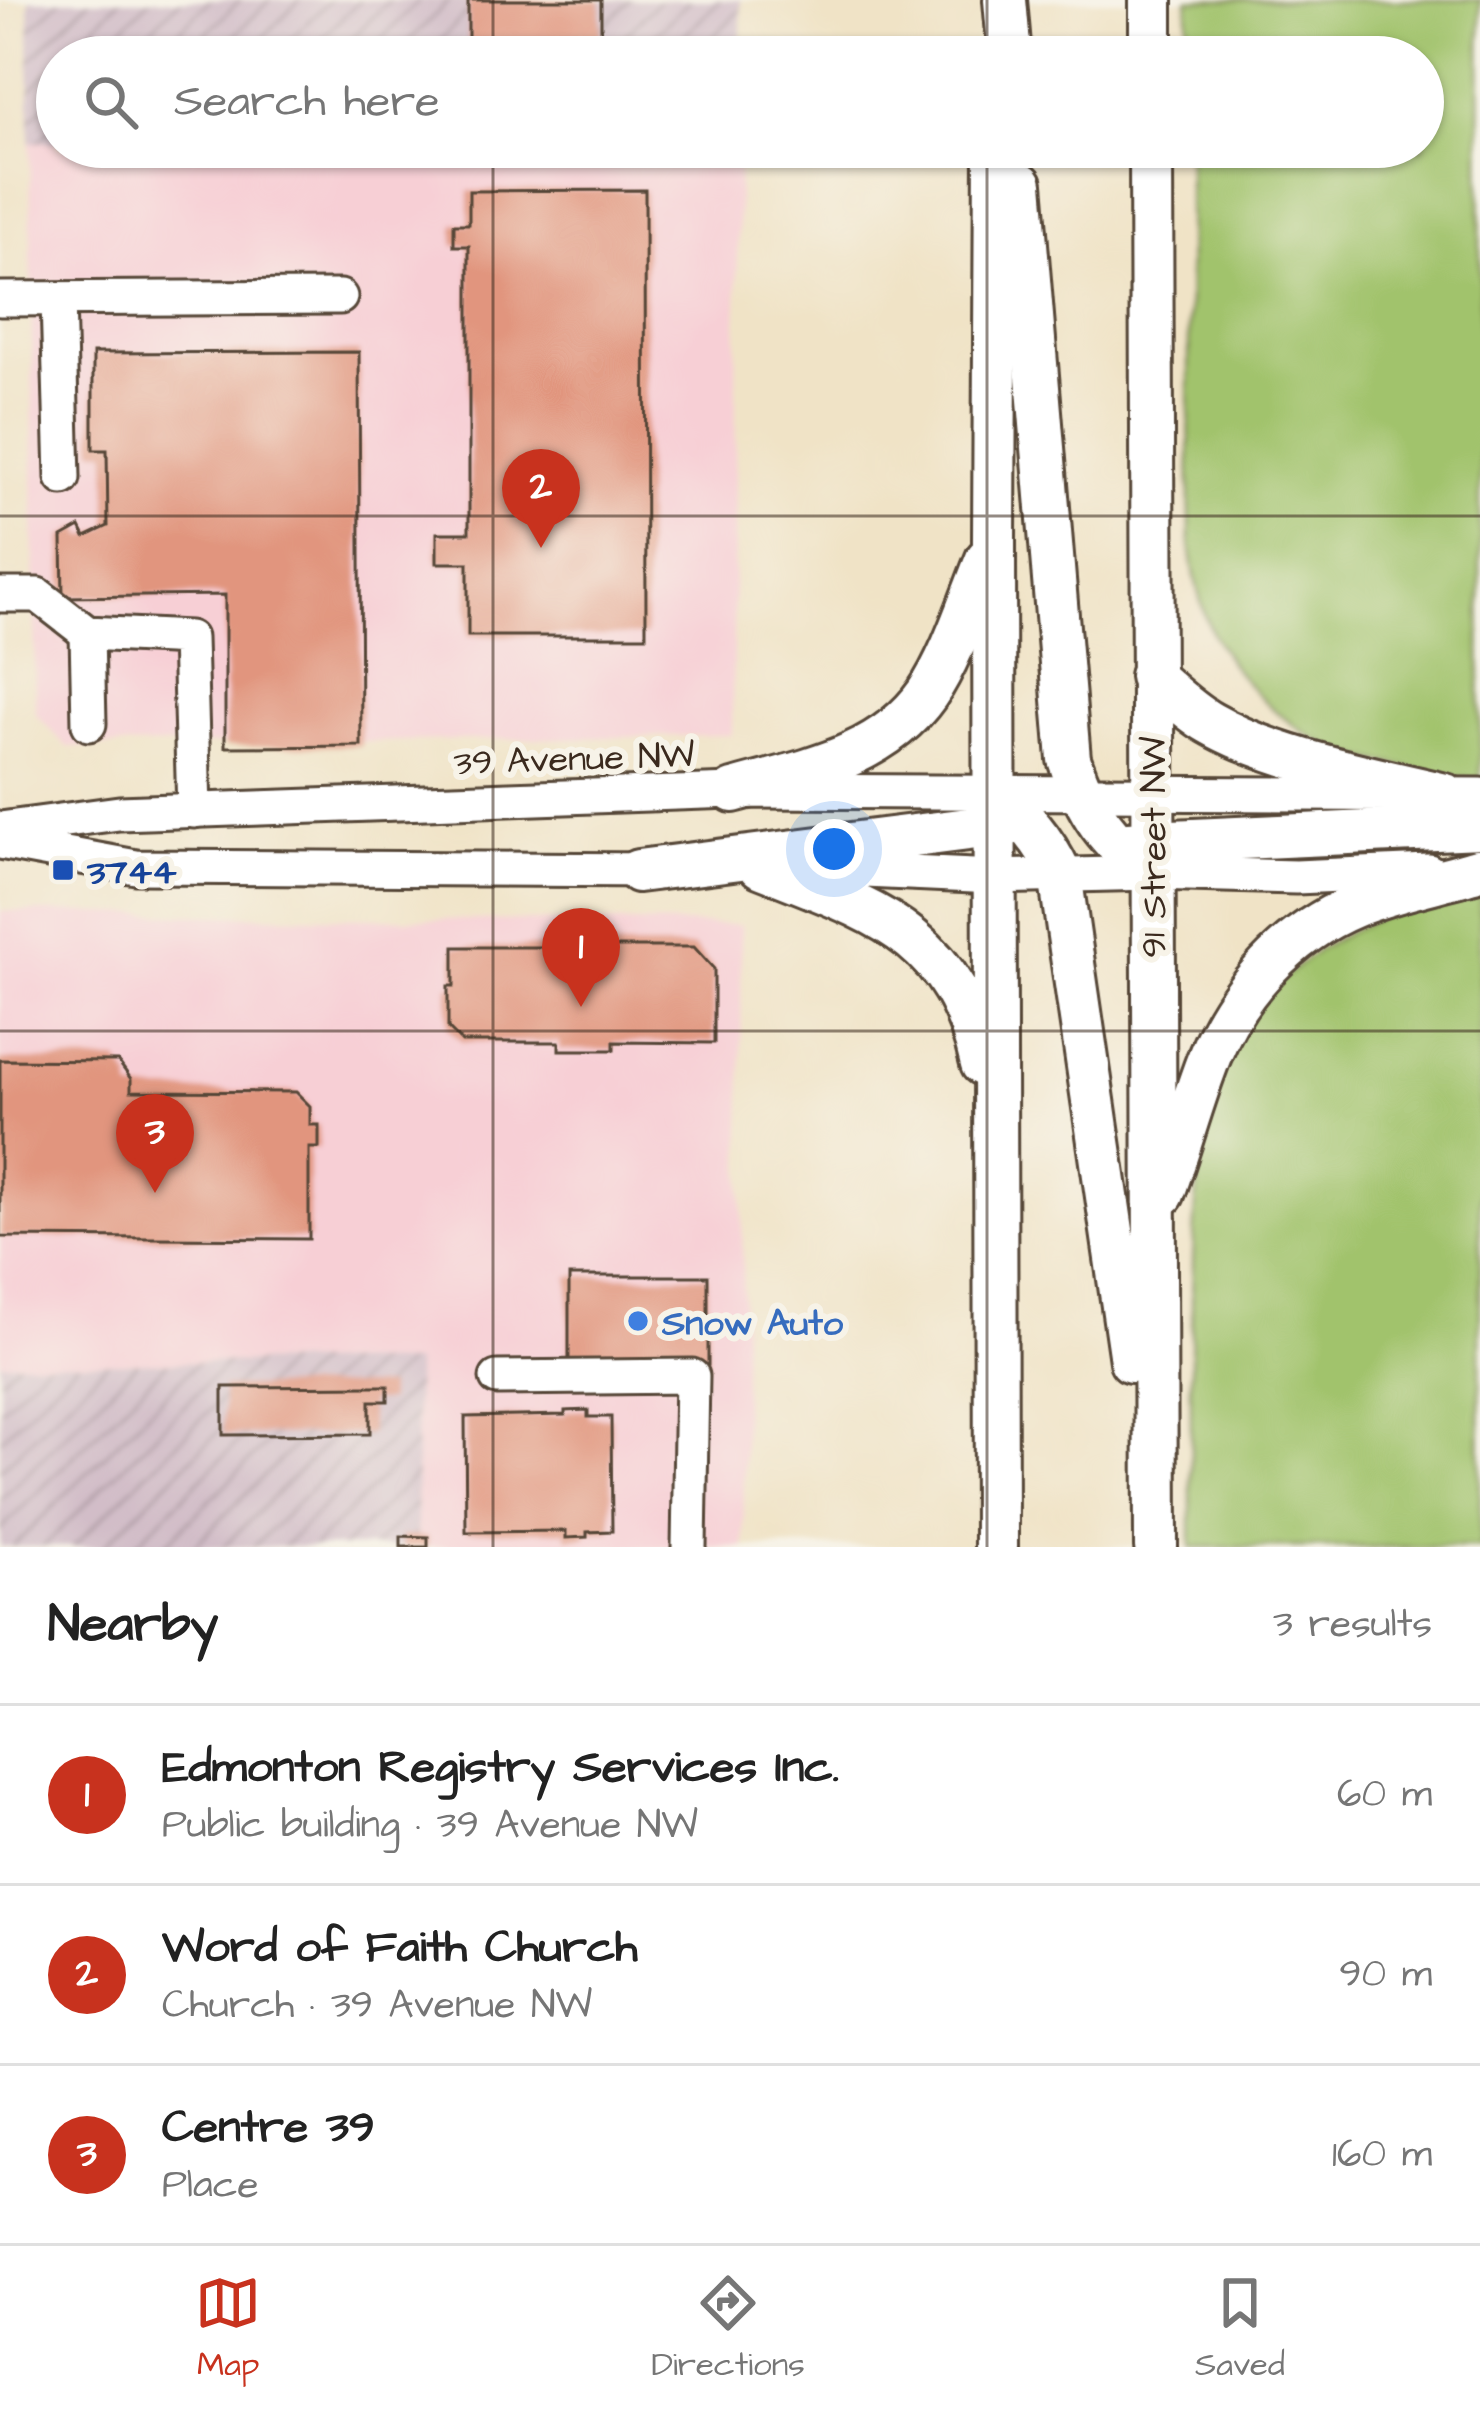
<!DOCTYPE html>
<html lang="en">
<head>
<meta charset="utf-8">
<style>
	:root { --surface:#fff; --page:#f6f6f6; --text:#222; --muted:#767676; --line:#e0e0e0; --accent:#c8321e }
	body { margin:0; font-family:"Architects Daughter",sans-serif; background:var(--page); color:var(--text) }
	.you { position:absolute; left:834px; top:849px; width:42px; height:42px; margin:-30px; border:9px solid #fff; border-radius:50%; background:#1a73e8; box-shadow:0 0 0 18px #1a73e833 }
	.badge { display:grid; place-items:center; width:78px; height:78px; border-radius:50%; background:var(--accent); color:#fff; font-size:39px; font-weight:700 }
	.pin { position:absolute; translate:-50% -99px; filter:drop-shadow(0 3px 6px #0008) }
	.pin::after { content:''; position:absolute; top:63px; width:42px; height:36px; background:inherit; clip-path:polygon(0 0,100% 0,50% 100%) }
	.list { margin:0; padding:0; list-style:none }
	h2 { display:flex; justify-content:space-between; align-items:center; height:156px; margin:0; padding:0 48px; font-size:51px }
	h2 small { font-size:39px; font-weight:400; color:var(--muted) }
	.list li { display:grid; grid-template-columns:78px 1fr auto; gap:36px; align-items:center; box-sizing:border-box; height:180px; padding:0 48px; border-top:3px solid var(--line) }
	.list b { display:block; font-size:45px; white-space:nowrap }
	.list p { margin:0; font-size:39px; white-space:nowrap; color:var(--muted) }
	.list em { font-size:39px; font-style:normal; color:var(--muted) }
	.icon { flex:none; width:66px; height:66px; fill:none; stroke:currentColor; stroke-width:2; stroke-linecap:round; stroke-linejoin:round }
	.map { position:relative; flex:none; width:1480px; height:1547px; overflow:hidden }
	.search { position:absolute; background:var(--surface); box-shadow:0 3px 9px #0004; left:36px; right:36px; top:36px; height:132px; display:flex; align-items:center; gap:30px; box-sizing:border-box; padding:0 42px; border-radius:66px; color:var(--muted); font-size:45px }
	.sheet { height:696px; background:var(--surface) }
	nav { display:flex; justify-content:space-around; align-items:center; box-sizing:border-box; height:168px; border-top:3px solid var(--line); background:var(--surface); font-size:33px; color:var(--muted) }
	nav a { display:grid; justify-items:center; gap:6px }
	nav .on { color:var(--accent) }
	.map>svg:first-child { display:block }
	.built { fill:#f7cfd5 }
	.industrial { fill:url(#industrial-furrows) }
	.green { fill:#a1c36c; stroke:#6e7645; stroke-width:3 }
	.building { fill:#e1957e }
	.lines { fill:none; stroke-linecap:round; stroke-linejoin:round }
	.minor-casing { stroke:#564637; stroke-width:39 }
	.major-casing { stroke:#564637; stroke-width:48 }
	.minor { stroke:#fff; stroke-width:33 }
	.major { stroke:#fff; stroke-width:42 }
	.grid { fill:none; stroke:#3b2a1e; stroke-width:3; stroke-opacity:0.55 }
	.transit-dot { fill:#1a4fb4; stroke:#f7f3e8; stroke-width:4.5 }
	.shop-dot { fill:#3f7fe0; stroke:#f7f3e8; stroke-width:4.5 }
	.labels { text-anchor:middle; stroke-width:12; stroke-linejoin:round; paint-order:stroke }
	.street-label { font-size:36px; fill:#3b2a1e; stroke:#f7f3e8 }
	.transit-label { font-size:36px; font-weight:bold; fill:#164399; stroke:#f7f3e8; text-anchor:start }
	.shop-label { font-size:36px; font-weight:bold; fill:#366cbe; stroke:#f7f3e8; text-anchor:start }
</style>
</head>
<body>
<div class="map">
<svg width="1480" height="1547" viewBox="0 0 1480 1547">
	<defs>
		<pattern id="industrial-furrows" width="10" height="10" patternUnits="userSpaceOnUse" patternTransform="scale(3)"><rect width="10" height="10" fill="#d2bdc8"/><path d="M-1 1l2-2M0 10L10 0M9 11l2-2" fill="none" stroke="#ac9aa2"/></pattern>
	</defs>
	<rect width="100%" height="100%" fill="#f7f3e8"/>
	<filter id="ink" filterUnits="userSpaceOnUse"><feTurbulence type="fractalNoise" baseFrequency=".00833" numOctaves="2"/><feDisplacementMap in="SourceGraphic" scale="24" xChannelSelector="R" yChannelSelector="G"/><feConvolveMatrix kernelMatrix="1 2 1 2 8 2 1 2 1" color-interpolation-filters="sRGB"/></filter>
	<filter id="wash" filterUnits="userSpaceOnUse"><feTurbulence type="fractalNoise" baseFrequency=".004" numOctaves="4" result="noise"/><feDisplacementMap in="SourceGraphic" scale="48" xChannelSelector="R" yChannelSelector="G"/><feGaussianBlur stdDeviation="2.7" result="paint"/><feColorMatrix in="noise" values="0 0 0 0 0 0 0 0 0 0 0 0 0 0 0 0 0 1.4 0 .05"/><feComposite in="paint" operator="in"/></filter>
	<g filter="url(#wash)">
		<rect width="100%" height="100%" fill="#f0e3c6"/>
		<g class="built">
			<path d="M30 142H57V147L739 149 732 735 67 747 35 713Z"/>
			<path d="M0 911 741 925 744 1547H417L415 1363 0 1362Z"/>
		</g>
		<g class="industrial">
			<path d="M29 0H741V57H57V142H30Z"/>
			<path d="M0 1362 415 1363 417 1547H0Z"/>
		</g>
		<g class="green">
			<path d="M1188 0H1480V778C1451 778 1425 772 1397 765 1379 761 1359 759 1342 752 1288 730 1232 679 1209 625 1198 599 1193 570 1190 542L1188 147H1423V57H1188Z"/>
			<path d="M1480 895V1547H1191C1191 1467 1190 1388 1192 1308 1193 1235 1195 1161 1216 1089 1251 971 1363 904 1480 895Z"/>
		</g>
		<g id="blocks">
			<g class="building">
				<rect x="468" y="0" width="133" height="52"/>
				<path d="M645 190 646 636H468V563H437V533H469V246H454V224H469V191Z"/>
				<path d="M359 352 361 746 225 747V595L63 597 62 537 80 527 85 537 108 526 107 450H93V353Z"/>
				<path d="M454 947H694L714 969V1043L614 1042V1050H559V1042H462L448 1028V986H454Z"/>
				<path d="M0 1060 118 1061 131 1079V1091L296 1092 310 1106V1125H319V1148H309V1239L0 1237Z"/>
				<path d="M569 1276H708V1365L569 1366Z"/>
				<path d="M371 1386H388V1401H370V1434L223 1435V1387Z"/>
				<path d="M588 1410V1417H611L612 1531 587 1532V1537L566 1538V1531L466 1532 465 1417 565 1415V1411Z"/>
				<path d="M401 1536 428 1537V1547H401Z"/>
			</g>
		</g>
	</g>
	<g filter="url(#ink)">
		<use href="#blocks" fill-opacity="0" stroke="#564637" stroke-width="3"/>
		<g class="lines">
			<defs>
				<g id="minor">
					<path d="M0 299 340 297"/>
					<path d="M58 300 63 478"/>
					<path d="M0 595H38L87 633 189 638 194 811"/>
					<path d="M87 633 89 724"/>
					<path d="M0 829 119 813 733 791 1480 795"/>
					<path d="M0 842 136 867 662 870"/>
					<path d="M779 867 995 877 1153 873 1296 877 1429 871"/>
					<path d="M497 1378 692 1376 689 1547"/>
				</g>
				<g id="major">
					<path d="M1005 0 1010 57"/>
					<path d="M1151 57V0"/>
					<path d="M1151 147 1156 1547"/>
					<path d="M1021 184 1069 759C1086 811 1107 842 1153 873"/>
					<path d="M1151 676C1170 692 1188 710 1210 723 1272 759 1374 778 1445 795"/>
					<path d="M733 791C804 771 882 758 927 694 952 658 970 600 987 559"/>
					<path d="M996 794C1025 819 1043 838 1060 874L1131 1361"/>
					<path d="M1128 843 1480 827"/>
					<path d="M760 866C872 911 953 931 982 1064"/>
					<path d="M638 871 1024 822"/>
					<path d="M1163 1194C1180 1148 1192 1100 1210 1055 1237 990 1289 933 1354 906 1393 890 1437 882 1477 870"/>
					<path d="M996 1547 994 541 996 147"/>
				</g>
			</defs>
			<use href="#minor" class="minor-casing"/>
			<use href="#major" class="major-casing"/>
			<use href="#minor" class="minor"/>
			<use href="#major" class="major"/>
		</g>
	</g>
	<path class="grid" d="M493 0V57M987 0V57M493 147V1547M987 147V1547M0 516H1480M0 1031H1480"/>
	<rect class="transit-dot" x="51" y="858" width="24" height="24" rx="6"/>
	<circle class="shop-dot" cx="638" cy="1321" r="12"/>
	<g class="labels">
		<g class="street-label">
			<text transform="translate(574 757) rotate(-2)" y="13">39 Avenue NW</text>
			<text transform="translate(1152 847) rotate(-90)" y="13">91 Street NW</text>
		</g>
		<g class="transit-label">
			<text x="87" y="883">3744</text>
		</g>
		<g class="shop-label">
			<text x="662" y="1334">Snow Auto</text>
		</g>
	</g>
</svg>
<div class="you"></div>
<div class="pin badge" style="left:581px;top:1007px">1</div>
<div class="pin badge" style="left:541px;top:548px">2</div>
<div class="pin badge" style="left:155px;top:1193px">3</div>
<div class="search"><svg class="icon" aria-label="search" viewBox="0 0 24 24"><circle cx="10" cy="10" r="6"/><path d="M15 15l6 6"/></svg>Search here</div>
</div>
<section class="sheet">
<h2>Nearby<small>3 results</small></h2>
<ul class="list">
<li><span class="badge">1</span><div><b>Edmonton Registry Services Inc.</b><p>Public building · 39 Avenue NW</p></div><em>60 m</em></li>
<li><span class="badge">2</span><div><b>Word of Faith Church</b><p>Church · 39 Avenue NW</p></div><em>90 m</em></li>
<li><span class="badge">3</span><div><b>Centre 39</b><p>Place</p></div><em>160 m</em></li>
</ul>
</section>
<nav>
<a class="on"><svg class="icon" aria-label="map" viewBox="0 0 24 24"><path d="M3 6l6-2 6 2 6-2v14l-6 2-6-2-6 2zM9 4v14M15 6v14"/></svg>Map</a>
<a><svg class="icon" aria-label="directions" viewBox="0 0 24 24"><path d="M12 3l9 9-9 9-9-9zM9 14v-3h6M13 9l2 2-2 2"/></svg>Directions</a>
<a><svg class="icon" aria-label="saved" viewBox="0 0 24 24"><path d="M7 4h10v16l-5-4-5 4z"/></svg>Saved</a>
</nav>
</body>
</html>
